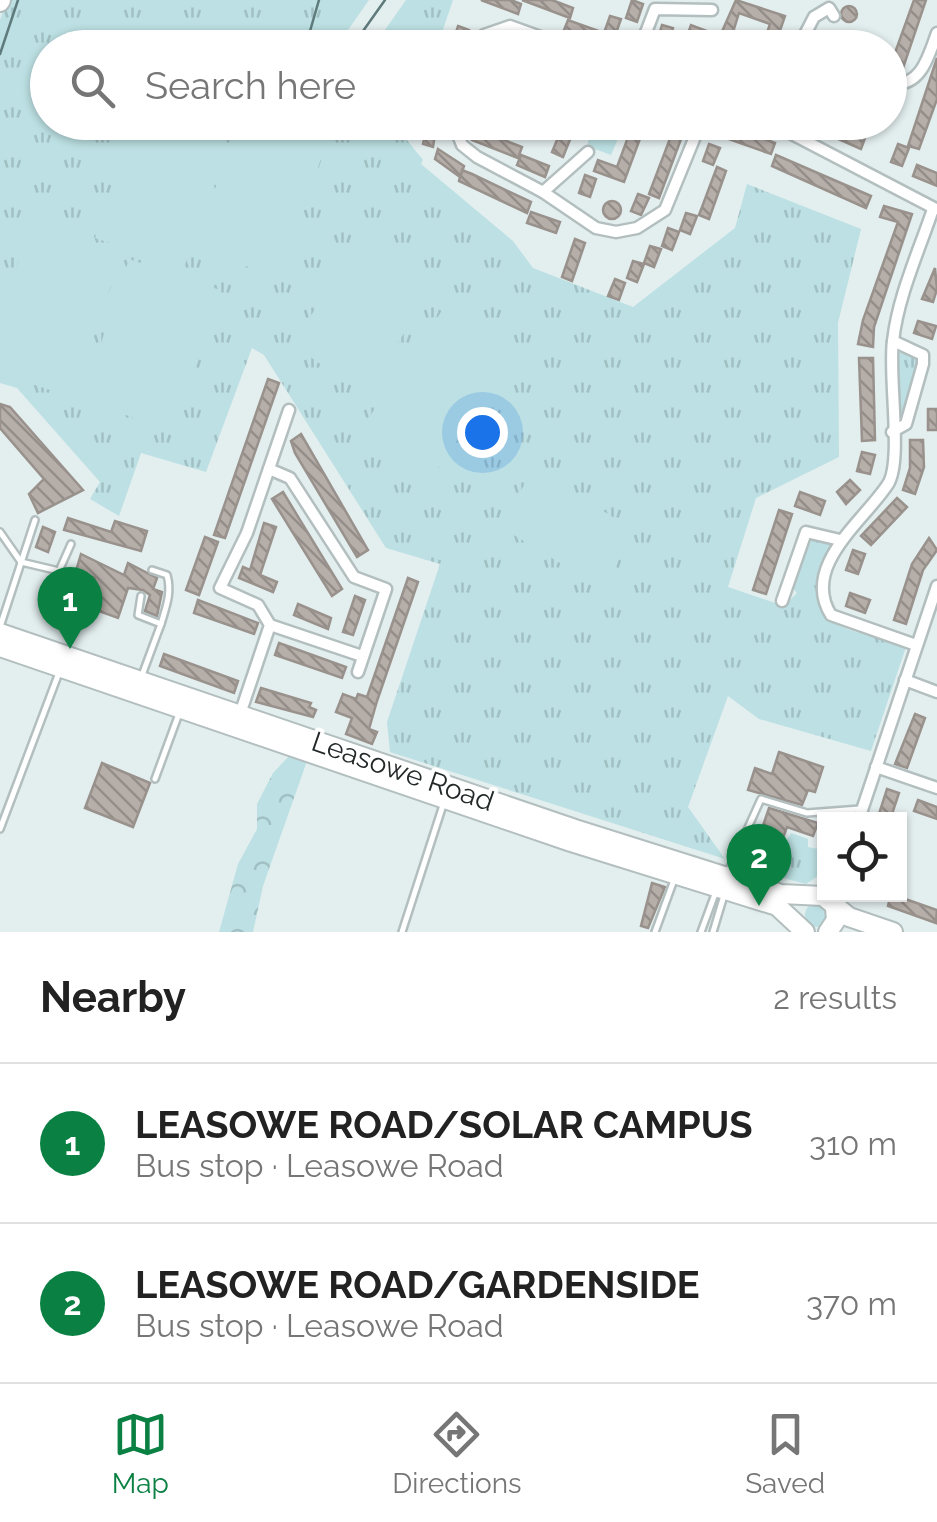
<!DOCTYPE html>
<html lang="en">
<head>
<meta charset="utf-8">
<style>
	:root { --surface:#fff; --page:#f2f2f2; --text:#222; --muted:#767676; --line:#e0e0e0; --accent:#0b8043 }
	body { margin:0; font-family:Raleway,sans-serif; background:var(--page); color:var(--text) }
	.controls { position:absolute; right:30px; bottom:30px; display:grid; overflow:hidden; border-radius:0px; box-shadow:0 2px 8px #0004 }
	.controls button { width:90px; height:90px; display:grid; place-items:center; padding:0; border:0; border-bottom:2px solid var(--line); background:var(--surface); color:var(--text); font:50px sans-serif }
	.you { position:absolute; left:482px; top:432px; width:35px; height:35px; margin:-25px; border:8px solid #fff; border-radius:50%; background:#1a73e8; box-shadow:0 0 0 15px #1a73e833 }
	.badge { display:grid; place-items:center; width:65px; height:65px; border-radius:50%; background:var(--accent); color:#fff; font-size:32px; font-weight:700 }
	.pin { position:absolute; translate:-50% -82px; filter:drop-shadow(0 2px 5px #0008) }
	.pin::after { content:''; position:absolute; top:52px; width:35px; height:30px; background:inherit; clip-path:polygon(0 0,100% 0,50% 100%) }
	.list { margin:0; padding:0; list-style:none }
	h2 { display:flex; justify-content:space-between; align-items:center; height:130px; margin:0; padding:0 40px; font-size:42px }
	h2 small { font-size:32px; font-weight:400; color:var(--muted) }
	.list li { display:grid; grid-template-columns:65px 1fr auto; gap:30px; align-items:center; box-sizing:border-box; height:160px; padding:0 40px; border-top:2px solid var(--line) }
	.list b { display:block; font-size:38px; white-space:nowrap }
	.list p { margin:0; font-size:32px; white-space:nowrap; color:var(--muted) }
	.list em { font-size:32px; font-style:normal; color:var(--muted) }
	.icon { flex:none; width:55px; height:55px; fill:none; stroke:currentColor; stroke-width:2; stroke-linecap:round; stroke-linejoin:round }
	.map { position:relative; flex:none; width:937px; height:932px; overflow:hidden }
	.search { position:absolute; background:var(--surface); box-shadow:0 2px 8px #0004; left:30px; right:30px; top:30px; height:110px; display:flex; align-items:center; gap:25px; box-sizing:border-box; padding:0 35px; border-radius:55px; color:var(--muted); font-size:38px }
	.sheet { height:450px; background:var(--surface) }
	nav { display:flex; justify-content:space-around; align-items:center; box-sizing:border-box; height:140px; border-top:2px solid var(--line); background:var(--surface); font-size:28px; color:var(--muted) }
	nav a { display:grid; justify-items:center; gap:5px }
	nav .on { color:var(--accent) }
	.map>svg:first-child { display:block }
	.grass { fill:url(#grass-tufts) }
	.forest { fill:url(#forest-crowns) }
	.green { fill:#bce0e3 }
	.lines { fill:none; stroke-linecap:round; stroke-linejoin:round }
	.stream { stroke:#5e7a7b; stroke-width:2.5 }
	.building { fill:url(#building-back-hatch); stroke:#99918c; stroke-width:2.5 }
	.service-casing { stroke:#b3bebf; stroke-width:10 }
	.minor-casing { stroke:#b3bebf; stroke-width:15 }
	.primary-casing { stroke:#b3bebf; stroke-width:22 }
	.service { stroke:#fff; stroke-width:5 }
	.minor { stroke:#fff; stroke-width:10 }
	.primary { stroke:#fff; stroke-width:18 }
	.labels { text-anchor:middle; stroke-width:8; stroke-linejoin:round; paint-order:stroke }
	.street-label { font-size:28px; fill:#232828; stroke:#fff }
</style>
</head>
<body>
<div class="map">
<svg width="937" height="932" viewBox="0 0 937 932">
	<defs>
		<pattern id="grass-tufts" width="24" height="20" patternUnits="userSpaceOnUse" patternTransform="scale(2.5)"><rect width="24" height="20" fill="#bce0e3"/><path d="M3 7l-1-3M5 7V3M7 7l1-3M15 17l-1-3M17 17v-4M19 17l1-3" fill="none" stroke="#a1c0c3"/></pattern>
		<pattern id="forest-crowns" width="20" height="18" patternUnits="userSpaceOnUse" patternTransform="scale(2.5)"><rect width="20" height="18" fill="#bce0e3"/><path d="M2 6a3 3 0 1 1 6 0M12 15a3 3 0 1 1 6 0" fill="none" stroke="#a1c0c3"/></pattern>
		<pattern id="building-back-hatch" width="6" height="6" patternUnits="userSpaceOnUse" patternTransform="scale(2.5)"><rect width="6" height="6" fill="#b6aea9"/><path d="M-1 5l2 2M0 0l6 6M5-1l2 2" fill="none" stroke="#948e8a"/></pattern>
	</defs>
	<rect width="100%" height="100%" fill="#e3eeef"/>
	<g class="grass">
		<path d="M7 0H369L336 47 48 48V122L412 123 406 139 423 160 421 164 513 241 533 268 633 307 735 228 747 184 861 229 838 323 839 457 756 498 728 587 784 606 797 593 792 587 806 539 819 536 834 542C805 633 827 621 906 647L871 751 759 719 728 696 688 807 725 859 390 752 387 722 440 564 386 548 264 355 252 348 206 472 141 453 119 516 90 499 100 482 17 388 0 383V20Z"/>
		<path d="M406 0H453L437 47H373Z"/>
		<path d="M593 130 618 139 611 155 587 146Z"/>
		<path d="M902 351 919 357V363L903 421H898L896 358Z"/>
		<path d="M791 833 808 839V847L824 850V872L806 884 734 865 740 850 774 862Z"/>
		<circle cx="817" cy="915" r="12"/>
	</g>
	<path class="forest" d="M290 755 307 761 263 886 253 932H219L238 864 257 829V804L273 773Z"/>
	<g class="green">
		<path d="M217 122 231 127 184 268 95 238 134 123Z"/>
		<path d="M237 123H281L328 138 281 278 195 249Z"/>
		<path d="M30 226 121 256 73 398 0 373V315Z"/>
		<path d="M367 235 438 284 363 393 291 344Z"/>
		<path d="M129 259 220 290 172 431 82 400Z"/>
		<path d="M446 305 519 350 432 477 361 429Z"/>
		<path d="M534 469 636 531 601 588 499 526Z"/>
	</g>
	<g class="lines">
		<g class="stream">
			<path d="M312 48 308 38 319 0"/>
			<path d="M351 48 385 0"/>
			<path d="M0 54 18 0"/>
		</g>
	</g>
	<g class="building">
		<path d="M481 0H511L521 4 518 14Z"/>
		<path d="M522 0H552L573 8 570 18Z"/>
		<path d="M632 0 643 4 637 22 626 18Z"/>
		<path d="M736 0 785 16 774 48H762L770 24 739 13 728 48 687 36 691 25 720 36Z"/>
		<path d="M914 0H926L903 68 891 64Z"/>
		<circle cx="849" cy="14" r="8"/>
		<path d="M610 16 621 19 611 47 564 30 568 20 604 33Z"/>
		<path d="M662 25 673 28 667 48H655Z"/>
		<path d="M458 26 469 30 464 43 462 48H451Z"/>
		<path d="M815 34 851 46V48L810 43Z"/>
		<path d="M506 37 534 46V48H501Z"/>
		<path d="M937 58V99L919 149 908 146Z"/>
		<path d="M428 122H437L433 147 423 144Z"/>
		<path d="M478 122H490L486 133 522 147 518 158 472 140Z"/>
		<path d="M606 122 645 125 624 182 594 171 598 160 617 167 630 132Z"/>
		<path d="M800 122H827L865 138 861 149Z"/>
		<path d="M564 123 575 127 563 157 552 152Z"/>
		<path d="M727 125 775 143 771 154 723 137Z"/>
		<path d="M674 128 684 131 659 198 649 194Z"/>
		<path d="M709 144 720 148 713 165 703 161Z"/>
		<path d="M898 144 909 148 902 166 891 162Z"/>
		<path d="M438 149 464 166 461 175 462 170 472 174 531 202 527 213 459 181 460 177 435 159Z"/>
		<path d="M521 155 549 166 545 177 517 165Z"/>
		<path d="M776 155 871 196 866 208 772 166Z"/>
		<path d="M917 165 937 173V186L913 176Z"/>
		<path d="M717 167 726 171 709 219 699 215Z"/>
		<path d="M585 175 596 179 590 197 579 193Z"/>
		<path d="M638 194 649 198 641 215 631 211Z"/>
		<circle cx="612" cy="210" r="9"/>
		<path d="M884 206 912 214 874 327 873 347 858 344 863 320 898 222 880 217Z"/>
		<path d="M531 212 560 222 556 233 527 223Z"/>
		<path d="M686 213 697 216 690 234 680 230Z"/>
		<path d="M668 228 679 232 672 250 662 246Z"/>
		<path d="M575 239 585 243 572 281 562 277Z"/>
		<path d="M650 246 661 249 654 267 644 263Z"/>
		<path d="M633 261 644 264 637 282 627 278Z"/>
		<path d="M935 268 937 289 933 302 922 299Z"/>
		<path d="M615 279 625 283 619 300 608 296Z"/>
		<path d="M918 321 936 326 932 339 914 333Z"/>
		<path d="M859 358H873L875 440 862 441Z"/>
		<path d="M268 379 279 383 225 538 214 535Z"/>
		<path d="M0 404 10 407 83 490 38 513 29 494 44 479 0 428Z"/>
		<rect x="928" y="409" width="9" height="21"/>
		<path d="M301 434 368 550 357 557 295 453 291 441Z"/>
		<path d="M910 440H923L924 467 915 494 903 490 910 468Z"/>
		<path d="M862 452 875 455 870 474 857 471Z"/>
		<path d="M850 480 860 490 846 504 837 492Z"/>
		<path d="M283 492 342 589 332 596 272 499Z"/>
		<path d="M800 492 825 501 820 515 795 506Z"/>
		<path d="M897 498 907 507 871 545 861 536Z"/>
		<path d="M779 510 792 514 766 594 753 590Z"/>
		<path d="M68 518 111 532 115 521 147 531 141 551 64 530Z"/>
		<path d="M264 523 276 527 260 575 277 582 273 592 239 578 243 567 250 570Z"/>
		<path d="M43 527 55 532 48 552 36 547Z"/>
		<path d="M205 537 218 542 199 595 186 590Z"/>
		<path d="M929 538 937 550 923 570 906 624 894 620 912 564Z"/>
		<path d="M853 550 865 554 858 574 846 570Z"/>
		<path d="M81 554 124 575 128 563 157 578 153 589 162 592 157 616 145 611 150 595 143 590 128 588 118 618 60 597 64 587 89 595 95 578 76 571Z"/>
		<path d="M408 578 418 582 377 701 369 729 377 732 372 744 346 734 352 718 336 712 343 694 356 699 358 694 367 697Z"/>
		<path d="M850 593 870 600 865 613 846 606Z"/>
		<path d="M355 596 365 600 353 635 343 632Z"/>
		<path d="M198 600 258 623 254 634 194 613Z"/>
		<path d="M298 604 331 618 328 629 294 615Z"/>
		<path d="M279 643 346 667 342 678 275 655Z"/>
		<path d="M164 654 238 681 234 693 160 666Z"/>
		<path d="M261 688 311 703 309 707 316 710 313 717 256 702Z"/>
		<path d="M915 714 925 718 907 768 895 764Z"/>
		<path d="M779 752 823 767 815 792 808 790 802 805 748 790 755 768 772 774Z"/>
		<path d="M102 763 150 783 133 827 85 808Z"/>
		<path d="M887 789 899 793 890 820H877Z"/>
		<path d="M918 800 937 807V819L914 811Z"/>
		<path d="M769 808 818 823 813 836 787 827 774 862 753 855Z"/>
		<path d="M652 883 665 887 648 928 641 926Z"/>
		<path d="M891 894 937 910 936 923 888 906Z"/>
	</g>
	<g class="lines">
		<defs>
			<g id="service">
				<path d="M0 532 21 562 59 571 71 544"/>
				<path d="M152 570 167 575C172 593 166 607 161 624"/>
				<path d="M141 596 138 615 161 624 141 678"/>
				<path d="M0 627 35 520"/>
				<path d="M155 779 180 711"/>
				<path d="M0 829 60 670"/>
				<path d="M727 874 761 799 807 813 860 809"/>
				<path d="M402 932 444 802"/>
				<path d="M655 932 674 880"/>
				<path d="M701 932 715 894"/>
				<path d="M713 932 725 892"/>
			</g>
			<g id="minor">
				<path d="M477 48 484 35 510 26 571 48"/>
				<path d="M640 48 655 9 712 10"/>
				<path d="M798 48 814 17 829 8 834 16"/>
				<path d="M890 84C921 87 928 58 937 33"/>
				<path d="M453 122 462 145 477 157 543 192 596 228 616 232 637 228 665 210 701 122"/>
				<path d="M769 122 936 209"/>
				<path d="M543 192 588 152"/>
				<path d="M892 432 906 424 923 364V355L893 341"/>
				<path d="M269 469 290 478 354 577 386 589 358 672"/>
				<path d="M782 601 806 532 840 540"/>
				<path d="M270 625 362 656"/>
				<path d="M916 645 831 615C800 566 865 520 888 484 903 461 888 374 893 341 898 296 919 251 933 209"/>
				<path d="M905 680 937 692"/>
				<path d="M239 717 270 625 258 605 220 588 247 533 289 410"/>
				<path d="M876 767 937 788"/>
				<path d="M859 819 937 586"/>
			</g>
			<g id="primary">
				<path d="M0 2 1 0"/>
				<path d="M0 633 575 829 781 894 823 896 849 917 893 932"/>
				<path d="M0 647 571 842 777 906 805 932"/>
				<path d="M828 932 836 920 835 908"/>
			</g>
		</defs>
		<use href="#service" class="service-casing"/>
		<use href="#minor" class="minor-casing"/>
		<use href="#primary" class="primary-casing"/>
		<use href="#service" class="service"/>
		<use href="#minor" class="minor"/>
		<use href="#primary" class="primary"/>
	</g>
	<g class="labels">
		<g class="street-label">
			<text transform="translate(403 771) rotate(19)" y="10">Leasowe Road</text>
		</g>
	</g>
</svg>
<div class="controls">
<button><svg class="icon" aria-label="locate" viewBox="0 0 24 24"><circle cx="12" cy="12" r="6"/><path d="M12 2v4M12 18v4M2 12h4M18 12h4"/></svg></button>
</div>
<div class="you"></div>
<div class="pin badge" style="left:70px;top:649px">1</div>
<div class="pin badge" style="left:759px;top:906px">2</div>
<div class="search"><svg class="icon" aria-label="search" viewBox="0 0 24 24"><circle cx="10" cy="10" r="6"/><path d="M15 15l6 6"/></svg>Search here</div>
</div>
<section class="sheet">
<h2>Nearby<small>2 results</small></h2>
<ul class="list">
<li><span class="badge">1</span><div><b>LEASOWE ROAD/SOLAR CAMPUS</b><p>Bus stop · Leasowe Road</p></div><em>310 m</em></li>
<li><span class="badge">2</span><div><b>LEASOWE ROAD/GARDENSIDE</b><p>Bus stop · Leasowe Road</p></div><em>370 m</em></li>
</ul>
</section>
<nav>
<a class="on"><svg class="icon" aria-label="map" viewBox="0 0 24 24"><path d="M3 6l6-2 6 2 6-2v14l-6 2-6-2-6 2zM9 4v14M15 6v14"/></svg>Map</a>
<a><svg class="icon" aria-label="directions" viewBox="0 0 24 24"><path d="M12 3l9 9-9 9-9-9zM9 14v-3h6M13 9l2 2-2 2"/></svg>Directions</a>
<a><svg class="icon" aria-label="saved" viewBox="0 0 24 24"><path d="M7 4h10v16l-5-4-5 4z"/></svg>Saved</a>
</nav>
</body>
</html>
